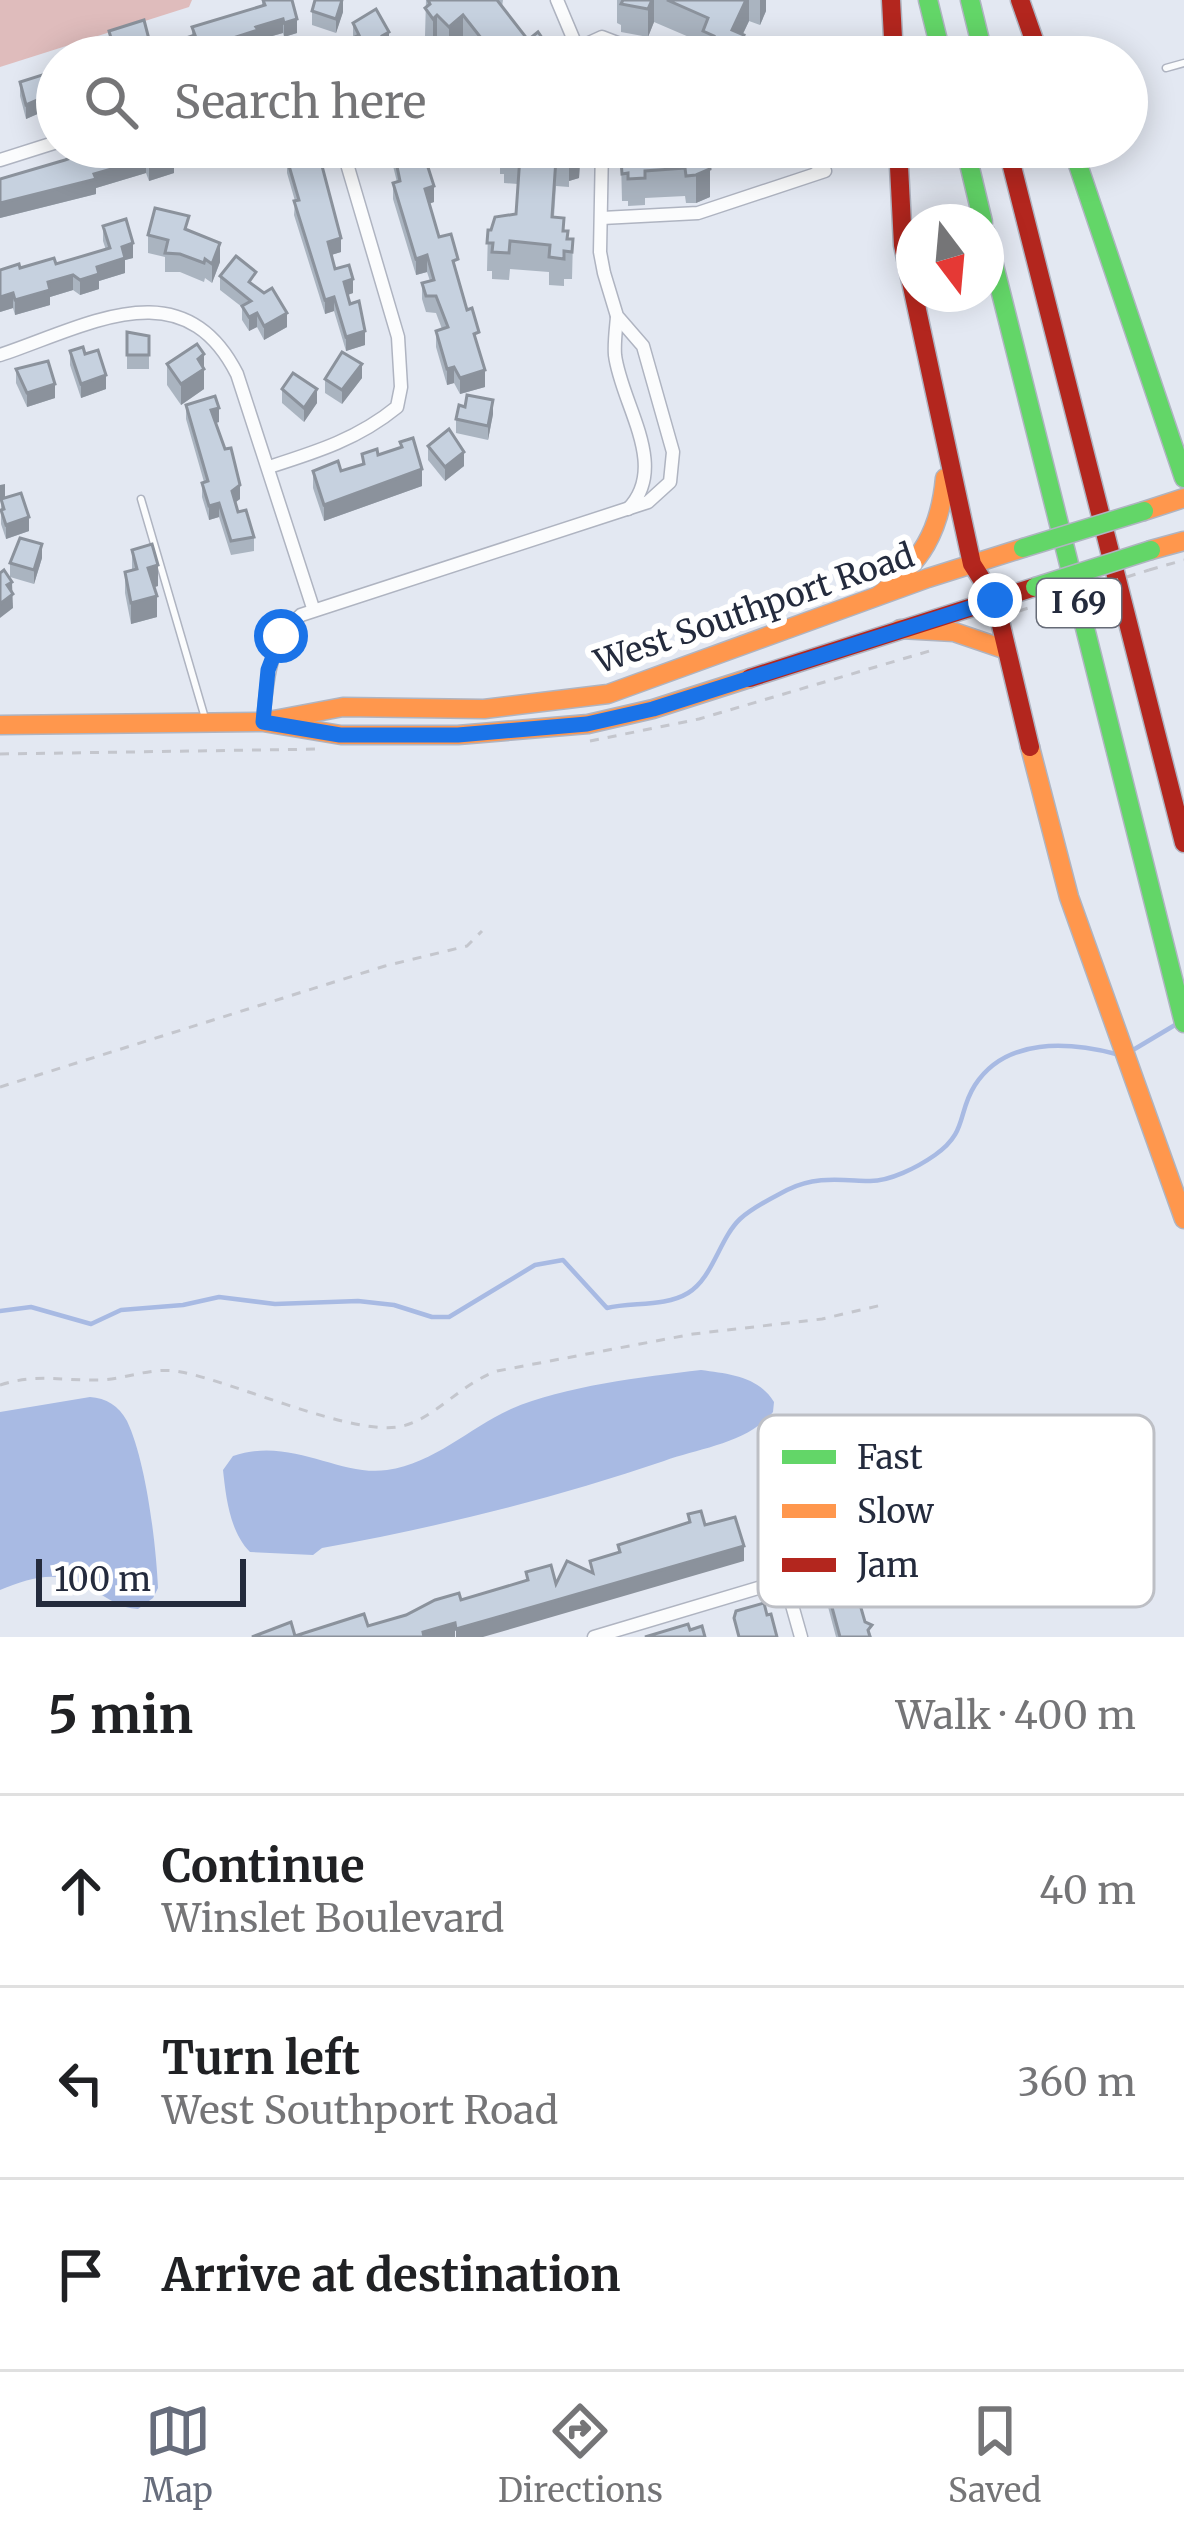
<!DOCTYPE html>
<html lang="en">
<head>
<meta charset="utf-8">
<style>
	:root { --surface:#fff; --page:#f6f6f6; --text:#202124; --muted:#757577; --line:#e0e0e0; --accent:#676d7c }
	body { margin:0; font-family:Merriweather,serif; background:var(--page); color:var(--text) }
	.compass { position:absolute; left:896px; top:204px; width:108px; height:108px; border-radius:50%; background:var(--surface); box-shadow:0 6px 30px #0003; rotate:164deg }
	.scale { position:absolute; left:36px; bottom:30px; width:210px; box-sizing:border-box; padding-left:12px; border:6px solid #242b3d; border-top:0; font-size:33px; line-height:42px; white-space:nowrap; color:#242b3d; -webkit-text-stroke:9px #fff; paint-order:stroke }
	.stop { position:absolute; width:36px; height:36px; margin:-27px; border:9px solid #1a73e8; border-radius:50%; background:#fff }
	.stop.end { background:#1a73e8; border-color:#fff; box-shadow:0 3px 12px #0008 }
	.list { margin:0; padding:0; list-style:none }
	h2 { display:flex; justify-content:space-between; align-items:center; height:156px; margin:0; padding:0 48px; font-size:51px }
	h2 small { font-size:39px; font-weight:400; color:var(--muted) }
	.list li { display:grid; grid-template-columns:78px 1fr auto; gap:36px; align-items:center; box-sizing:border-box; height:192px; padding:0 48px; border-top:3px solid var(--line) }
	.list b { display:block; font-size:45px; white-space:nowrap }
	.list p { margin:0; font-size:39px; white-space:nowrap; color:var(--muted) }
	.list em { font-size:39px; font-style:normal; color:var(--muted) }
	.icon { flex:none; width:66px; height:66px; fill:none; stroke:currentColor; stroke-width:2; stroke-linecap:round; stroke-linejoin:round }
	.map { position:relative; flex:none; width:1184px; height:1637px; overflow:hidden }
	.search { position:absolute; background:var(--surface); box-shadow:0 6px 30px #0003; left:36px; right:36px; top:36px; height:132px; display:flex; align-items:center; gap:30px; box-sizing:border-box; padding:0 42px; border-radius:66px; color:var(--muted); font-size:45px }
	.sheet { height:732px; background:var(--surface) }
	nav { display:flex; justify-content:space-around; align-items:center; box-sizing:border-box; height:168px; border-top:3px solid var(--line); background:var(--surface); font-size:33px; color:var(--muted) }
	nav a { display:grid; justify-items:center; gap:6px }
	nav .on { color:var(--accent) }
	.map>svg:first-child { display:block }
	.forest { fill:#dfbcbc }
	.water { fill:#a8bae3 }
	.lines { fill:none; stroke-linecap:round; stroke-linejoin:round }
	.stream { stroke:#a8bae3; stroke-width:4.5 }
	.lane-casing { stroke:#afb4c1; stroke-width:9 }
	.street-casing { stroke:#afb4c1; stroke-width:15 }
	.fast-casing { stroke:#afb4c1; stroke-width:21 }
	.slow-casing { stroke:#afb4c1; stroke-width:21 }
	.jam-casing { stroke:#afb4c1; stroke-width:21 }
	.path { stroke:#c4c6cd; stroke-width:3; stroke-dasharray:9 9; stroke-linecap:butt }
	.lane { stroke:#fbfcfd; stroke-width:6 }
	.street { stroke:#fbfcfd; stroke-width:12 }
	.fast { stroke:#63d668; stroke-width:18 }
	.slow { stroke:#ff974d; stroke-width:18 }
	.jam { stroke:#b3261e; stroke-width:18 }
	.fast-bridge-casing { stroke:#afb4c1; stroke-width:21; stroke-linecap:butt }
	.path-bridge { stroke:#c4c6cd; stroke-width:3; stroke-dasharray:9 9; stroke-linecap:butt }
	.fast-bridge { stroke:#63d668; stroke-width:18 }
	.wall { fill:#aab4c0 }
	.shaded-wall { fill:#8b929c }
	.building { fill:#c6d1df; stroke:#8b929c; stroke-width:3 }
	.route { stroke:#1a73e8; stroke-width:15 }
	.labels { text-anchor:middle; stroke-width:12; stroke-linejoin:round; paint-order:stroke }
	.shield { fill:#fff; stroke:#666b77; stroke-width:3 }
	.shield-label { font-size:30px; font-weight:bold; fill:#242b3d }
	.street-label { font-size:33px; fill:#242b3d; stroke:#fff }
	.key { fill:#fff; stroke:#bdbfc5; stroke-width:3 }
	.key-label { font-size:33px; fill:#242b3d }
</style>
</head>
<body>
<div class="map">
<svg width="1184" height="1637" viewBox="0 0 1184 1637">
	<rect width="100%" height="100%" fill="#e3e8f2"/>
	<path class="forest" d="M0 0H192L189 7 0 67Z"/>
	<g class="water">
		<path d="M701 1370C729 1374 758 1376 774 1402L773 1412C748 1443 700 1448 664 1461 552 1499 439 1527 322 1548L313 1555 250 1552C230 1532 226 1498 223 1470L233 1456C291 1436 339 1477 387 1470 435 1463 469 1428 511 1409 564 1386 643 1377 701 1370Z"/>
		<path d="M90 1397C106 1398 119 1406 127 1421 146 1461 156 1543 158 1588L153 1598 138 1609C120 1608 109 1599 94 1590 60 1569 34 1576 0 1590V1412Z"/>
	</g>
	<g class="lines">
		<g class="stream">
			<path d="M1133 1050 1175 1025"/>
			<path d="M0 1311 31 1307 91 1324 121 1310 183 1305 219 1297 275 1304 358 1301 394 1305 432 1317H449L535 1265 563 1260 607 1308C632 1302 665 1307 688 1293 713 1278 719 1239 740 1219 753 1207 772 1198 787 1190 815 1176 839 1180 868 1181 889 1182 918 1167 935 1155 968 1132 957 1113 975 1085 1006 1037 1069 1042 1116 1054"/>
		</g>
		<defs>
			<g id="lane">
				<path d="M1166 68 1184 63"/>
				<path d="M141 499 205 718"/>
			</g>
			<g id="street">
				<path d="M557 0 581 57"/>
				<path d="M578 48 602 37 654 57"/>
				<path d="M0 160 57 142"/>
				<path d="M602 218 698 213 825 171 795 147"/>
				<path d="M617 317C616 329 614 343 615 355 621 404 670 466 628 509"/>
				<path d="M0 355C87 326 183 267 237 374L313 608"/>
				<path d="M269 467C316 452 358 439 397 407L401 387 398 337 342 147"/>
				<path d="M263 722C267 681 268 644 301 615L648 502 670 482 673 452 643 346 617 316 604 273 600 252 602 147"/>
				<path d="M768 1520 801 1637"/>
				<path d="M594 1637 785 1580"/>
			</g>
			<g id="fast">
				<path d="M928 0 942 57"/>
				<path d="M970 0 984 57"/>
				<path d="M965 147 983 222"/>
				<path d="M1072 147 1184 478"/>
				<path d="M986 233 1184 1023"/>
			</g>
			<g id="slow">
				<path d="M1144 511 1184 498"/>
				<path d="M1151 550 1184 541"/>
				<path d="M879 595C921 562 940 532 945 478"/>
				<path d="M900 629 954 632 1004 649"/>
				<path d="M274 720 343 707 484 709 608 694 928 578 1023 548"/>
				<path d="M0 725 263 722 341 735H458L588 724 653 709 750 678"/>
				<path d="M1030 747 1069 897 1184 1219"/>
			</g>
			<g id="jam">
				<path d="M891 0 894 57"/>
				<path d="M1020 0 1040 57"/>
				<path d="M898 147 903 245 972 564 995 600 1030 747"/>
				<path d="M1007 147 1184 843"/>
				<path d="M750 678 1035 587"/>
			</g>
		</defs>
		<use href="#lane" class="lane-casing"/>
		<use href="#street" class="street-casing"/>
		<use href="#fast" class="fast-casing"/>
		<use href="#slow" class="slow-casing"/>
		<use href="#jam" class="jam-casing"/>
		<g class="path">
			<path d="M1149 570 1184 560"/>
			<path d="M1019 611 1041 604"/>
			<path d="M590 741 699 719 933 650"/>
			<path d="M0 754 322 749"/>
			<path d="M0 1087 385 966 467 946 482 931"/>
			<path d="M0 1385C38 1373 62 1381 100 1380 128 1379 152 1366 181 1372 235 1382 356 1438 403 1426 435 1418 462 1383 497 1371L693 1334 822 1319 886 1304"/>
		</g>
		<use href="#lane" class="lane"/>
		<use href="#street" class="street"/>
		<use href="#fast" class="fast"/>
		<use href="#slow" class="slow"/>
		<use href="#jam" class="jam"/>
		<defs>
			<g id="fast-bridge">
				<path d="M1023 548 1144 511"/>
				<path d="M1035 587 1151 550"/>
			</g>
		</defs>
		<use href="#fast-bridge" class="fast-bridge-casing"/>
		<path class="path-bridge" d="M1041 604 1149 570"/>
		<use href="#fast-bridge" class="fast-bridge"/>
	</g>
	<g class="wall">
		<path d="M262 0 297 33 284 37 283 33 258 40V44L219 57H191L189 37 192 36V27L262 6Z"/>
		<path d="M426 0H503L502 7 528 40 545 42 566 57H474L463 43 449 54 437 43 433 46 425 36Z"/>
		<path d="M617 0H766V11L760 25 749 21 743 34 744 57H703V43L654 22 648 37 621 32V25L617 23Z"/>
		<path d="M312 11 343 12 336 33 312 25Z"/>
		<path d="M353 23 389 48 386 50 388 57H357L353 39Z"/>
		<path d="M109 31 151 57H111L109 49Z"/>
		<path d="M20 82 49 109 26 119 20 96Z"/>
		<path d="M101 147H250V151L221 160 219 150 174 163V173L149 181 146 173 96 188V194L0 218V179L65 160Z"/>
		<path d="M379 147H416L434 202 429 204 439 237 458 275 467 310 479 349 485 387 460 394 454 383 447 385 436 347V331L442 329 436 313 426 312 422 299V283L430 281 427 272 416 275 393 199V183L397 182 392 162 385 164Z"/>
		<path d="M495 147H581L579 178 569 181V187L556 186 554 217 568 239H573L572 279H564V286L549 285V272L510 269 509 280 492 279V271H487L488 230H491L516 214 518 184 504 183V174H500V166H495Z"/>
		<path d="M699 147 710 197 696 203H686L685 196 645 198V205L628 206V201H622L621 160H624L628 153Z"/>
		<path d="M287 159 341 252 331 255 335 269 353 293 348 295 365 345 346 351 334 311 325 314 294 215 295 201 287 173Z"/>
		<path d="M103 226 133 258 125 260V273L99 281V289L80 295 73 290 50 297V305L15 315 13 308 0 312 20 268 56 264 106 250 103 241Z"/>
		<path d="M189 231 220 262 212 283 205 278 204 282 180 272H165V257L148 253V235Z"/>
		<path d="M220 276 256 287 287 327 264 340 257 327 249 331 242 320V307L220 290Z"/>
		<path d="M127 332 149 336V369H127Z"/>
		<path d="M70 351 85 354 106 389 81 398 70 365Z"/>
		<path d="M204 354V389L181 405 167 385V364Z"/>
		<path d="M16 369 55 398 27 407 16 383Z"/>
		<path d="M362 378 342 404 325 393V379Z"/>
		<path d="M282 389 317 403 304 422 282 403Z"/>
		<path d="M186 405 219 422 216 423 240 499 235 502 238 512 254 537V551L231 555 219 517 209 520 202 497V483L204 482 186 419Z"/>
		<path d="M465 407 493 414 488 440 456 433V419Z"/>
		<path d="M400 442 422 486 324 521 313 488V471H341L362 465V454L378 455 400 448Z"/>
		<path d="M428 446 464 466 445 481 428 460Z"/>
		<path d="M1 499 29 531 6 539 1 524Z"/>
		<path d="M132 550 158 586 154 587 157 617 131 624 125 593V572L132 570Z"/>
		<path d="M42 558 34 584 10 577V563Z"/>
		<path d="M802 1500 852 1588 872 1637H836L823 1588 819 1590 802 1527Z"/>
	</g>
	<g class="shaded-wall">
		<path d="M343 0V12L336 33V19Z"/>
		<path d="M652 0H654V22L648 37V9Z"/>
		<path d="M746 0H749V21L736 48 732 30Z"/>
		<path d="M760 0H766V11L760 25Z"/>
		<path d="M437 15V43L433 46V19Z"/>
		<path d="M463 15V43L449 54V27Z"/>
		<path d="M283 19V33L258 40V44L219 57H193V51L256 27Z"/>
		<path d="M297 19V33L284 37V23Z"/>
		<path d="M389 32V48L382 53V36Z"/>
		<path d="M744 35V57H738V49Z"/>
		<path d="M151 47V57H131V53Z"/>
		<path d="M49 95V109L26 119V105Z"/>
		<path d="M178 147H219V150L174 163V173L149 181V166L171 149Z"/>
		<path d="M221 147H250V151L221 160Z"/>
		<path d="M392 147V162L385 164V148Z"/>
		<path d="M581 147 579 178 569 181V153Z"/>
		<path d="M146 159V173L96 188V194L0 218V203Z"/>
		<path d="M710 169V197L696 203V175Z"/>
		<path d="M434 186V202L425 205V189Z"/>
		<path d="M341 238V252L328 256V242Z"/>
		<path d="M133 243V258L125 260V273L99 281V289L80 295V280L122 247Z"/>
		<path d="M220 243V262L212 283V264Z"/>
		<path d="M427 255V272L416 275V259Z"/>
		<path d="M73 275V290L50 297V305L15 315V300L48 282Z"/>
		<path d="M353 279V293L344 296V282Z"/>
		<path d="M13 293V308L0 312V297Z"/>
		<path d="M334 297V311L325 314V300Z"/>
		<path d="M257 313V327L249 331V317Z"/>
		<path d="M287 313V327L264 340V326Z"/>
		<path d="M365 331V345L346 351V337Z"/>
		<path d="M204 354V389L181 405V384L198 359Z"/>
		<path d="M362 364V378L342 404V390Z"/>
		<path d="M454 367V383L447 385V369Z"/>
		<path d="M485 370V387L460 394V378Z"/>
		<path d="M106 375V389L81 398V384Z"/>
		<path d="M55 384V398L27 407V393Z"/>
		<path d="M317 389V403L304 422V408Z"/>
		<path d="M493 400V414L488 440V426Z"/>
		<path d="M219 408V422L211 424V410Z"/>
		<path d="M464 452V466L445 481V467Z"/>
		<path d="M422 469V486L324 521V505Z"/>
		<path d="M5 484V498L0 499V485Z"/>
		<path d="M240 485V499L232 505V491Z"/>
		<path d="M219 503V517L209 520V506Z"/>
		<path d="M29 517V531L6 539V525Z"/>
		<path d="M42 544V558L34 584V570Z"/>
		<path d="M158 565V586L148 589V568Z"/>
		<path d="M12 582 13 608 0 618V604L7 585Z"/>
		<path d="M157 596V617L131 624V603Z"/>
		<path d="M744 1546V1561L483 1637H456V1629Z"/>
		<path d="M823 1574V1588L819 1590V1576Z"/>
		<path d="M455 1623V1637H423V1632Z"/>
	</g>
	<g class="building">
		<path d="M263 0H292L297 19 284 23 283 19 256 27 258 30 193 51 189 37 195 35 192 27 265 5Z"/>
		<path d="M315 0H342L336 19 312 11Z"/>
		<path d="M428 0H497L528 40 538 32 545 42 549 39 554 45 558 42 566 52 560 57H496L463 15 449 27 437 15 433 19 425 8 430 4Z"/>
		<path d="M623 0H652L648 9 621 4Z"/>
		<path d="M667 0H746L732 30 744 35 738 49 732 46 730 52 711 44 714 36 703 31 708 18Z"/>
		<path d="M376 9 389 32 382 36 388 57H366L355 37 359 35 353 23Z"/>
		<path d="M144 20 151 47 131 53 132 57H114L116 56 109 31Z"/>
		<path d="M89 47 92 57H65L64 55Z"/>
		<path d="M42 75 49 95 26 105 20 82Z"/>
		<path d="M101 147H178L171 149 174 158 149 166 146 159 94 174 96 179 0 203V179L65 160Z"/>
		<path d="M393 147H416L421 162 426 161 434 186 425 189 439 237 451 234 458 259 453 261 467 310 472 308 479 332 474 334 485 370 460 378 454 367 447 369 436 331 448 327 436 296H426L422 283 434 280 427 255 416 259 393 183 400 181Z"/>
		<path d="M505 147H580L579 151 569 153V159H556L552 217 564 218 563 231H568L567 239H573L572 252 564 251V259L549 257 550 245 510 241 509 253 492 252 493 243H487L488 230H491L495 217 516 214 520 156 504 155Z"/>
		<path d="M628 147H699L703 157 709 156 710 169 696 175 686 176 685 168 645 171V178L628 179V173L622 174 621 160H624V153H629Z"/>
		<path d="M313 151 317 163 321 162 341 238 328 242 335 269 349 265 353 279 344 282 350 304 359 301 365 331 346 337 334 297 325 300 294 201 299 200 287 159Z"/>
		<path d="M155 208 189 216 185 229 220 243 212 264 205 259 204 263 180 254 165 253 168 240 148 235Z"/>
		<path d="M126 219 133 243 122 247 125 258 97 267 99 274 80 280 73 275 48 282 50 290 15 300 13 293 0 297V270L19 264 20 268 54 258 56 264 110 248 103 226Z"/>
		<path d="M236 256 256 272 249 282 264 293 272 288 287 313 264 326 257 313 249 317 242 306 251 301 220 276Z"/>
		<path d="M127 332 149 336V355H127Z"/>
		<path d="M197 344 204 354 198 359 204 369 181 384 167 364Z"/>
		<path d="M83 347 85 354 98 350 106 375 81 384 70 351Z"/>
		<path d="M342 352 362 364 342 390 325 379Z"/>
		<path d="M48 361 55 384 27 393 16 369Z"/>
		<path d="M293 373 317 389 304 408 282 389Z"/>
		<path d="M467 395 493 400 488 426 456 419 459 405 465 407Z"/>
		<path d="M215 396 219 408 211 410 225 449 231 448 240 485 232 491 238 512 246 510 254 537 231 541 219 503 209 506 202 483 208 481 186 405Z"/>
		<path d="M449 429 464 452 445 467 428 446Z"/>
		<path d="M413 438 422 469 324 505 313 471 338 461 341 471 364 464 362 454 377 449 378 455 402 447 400 442Z"/>
		<path d="M21 493 29 517 6 525 1 510 4 509 1 499Z"/>
		<path d="M20 538 42 544 34 570 10 563Z"/>
		<path d="M152 544 158 565 148 568 157 596 131 603 125 572 137 569 132 550Z"/>
		<path d="M4 570 12 582 7 585 13 594 0 604V573Z"/>
		<path d="M824 1493 826 1502 832 1500 852 1588 855 1587 865 1622 872 1625 868 1630 870 1637H840L823 1574 819 1576 802 1513 806 1512 802 1500Z"/>
		<path d="M701 1511 705 1525 735 1517 744 1546 456 1629 455 1623 423 1632 424 1637H252L291 1622 295 1636 364 1614 368 1626 406 1615 435 1600 459 1593 461 1600 528 1580 526 1572 551 1565 556 1584 567 1561 593 1573 590 1561 620 1552 618 1545 690 1522 688 1514Z"/>
		<path d="M764 1603 767 1615 771 1614 777 1637H739L734 1618 736 1611Z"/>
		<path d="M688 1624 690 1630 702 1626 705 1637H645Z"/>
	</g>
	<g class="lines">
		<path class="route" d="M281 636 268 670 263 722 340 735H458L587 724 653 709 995 600"/>
	</g>
	<g class="labels">
		<rect class="shield" x="1037" y="579" width="84" height="48" rx="9"/>
		<g class="shield-label">
			<text x="1079" y="613">I 69</text>
		</g>
		<g class="street-label">
			<text transform="translate(754 608) rotate(-19)" y="12">West Southport Road</text>
		</g>
	</g>
	<rect x="758" y="1415" width="396" height="192" rx="18" class="key"/>
	<rect x="782" y="1450" width="54" height="14" fill="#63d668"/>
	<rect x="782" y="1504" width="54" height="14" fill="#ff974d"/>
	<rect x="782" y="1558" width="54" height="14" fill="#b3261e"/>
	<g class="key-label">
		<text x="857" y="1469">Fast</text>
		<text x="857" y="1523">Slow</text>
		<text x="857" y="1577">Jam</text>
	</g>
</svg>
<svg class="compass" viewBox="-18 -18 36 36"><path d="M0-13l5 13h-10z" fill="#e53935"/><path d="M0 13l5-13h-10z" fill="#757577"/></svg>
<div class="scale">100 m</div>
<div class="stop" style="left:281px;top:636px"></div>
<div class="stop end" style="left:995px;top:600px"></div>
<div class="search"><svg class="icon" aria-label="search" viewBox="0 0 24 24"><circle cx="10" cy="10" r="6"/><path d="M15 15l6 6"/></svg>Search here</div>
</div>
<section class="sheet">
<h2>5 min<small>Walk · 400 m</small></h2>
<ul class="list">
<li><svg class="icon" aria-label="ahead" viewBox="0 0 24 24"><path d="M12 20V5M6 11l6-6 6 6"/></svg><div><b>Continue</b><p>Winslet Boulevard</p></div><em>40 m</em></li>
<li><svg class="icon" aria-label="left" viewBox="0 0 24 24"><path d="M17 20v-9H6M10 6l-5 5 5 5"/></svg><div><b>Turn left</b><p>West Southport Road</p></div><em>360 m</em></li>
<li><svg class="icon" aria-label="arrive" viewBox="0 0 24 24"><path d="M6 21V4h12l-3 4 3 4H6"/></svg><div><b>Arrive at destination</b></div></li>
</ul>
</section>
<nav>
<a class="on"><svg class="icon" aria-label="map" viewBox="0 0 24 24"><path d="M3 6l6-2 6 2 6-2v14l-6 2-6-2-6 2zM9 4v14M15 6v14"/></svg>Map</a>
<a><svg class="icon" aria-label="directions" viewBox="0 0 24 24"><path d="M12 3l9 9-9 9-9-9zM9 14v-3h6M13 9l2 2-2 2"/></svg>Directions</a>
<a><svg class="icon" aria-label="saved" viewBox="0 0 24 24"><path d="M7 4h10v16l-5-4-5 4z"/></svg>Saved</a>
</nav>
</body>
</html>
